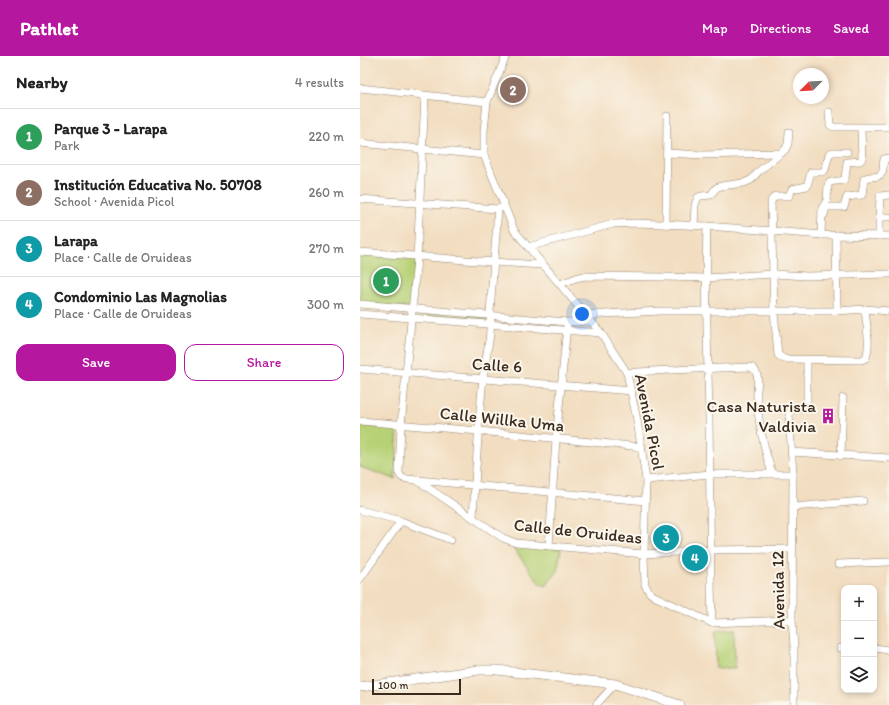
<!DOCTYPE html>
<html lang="en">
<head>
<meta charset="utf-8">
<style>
	:root { --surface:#fff; --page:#f2f2f2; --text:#222; --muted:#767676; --line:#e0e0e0; --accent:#b5179e }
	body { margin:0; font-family:Itim,sans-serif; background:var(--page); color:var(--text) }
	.controls { position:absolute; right:12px; bottom:12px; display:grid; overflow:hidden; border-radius:8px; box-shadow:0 2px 6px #0003 }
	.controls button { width:36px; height:36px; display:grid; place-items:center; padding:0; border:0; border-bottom:1px solid var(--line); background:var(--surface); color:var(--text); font:20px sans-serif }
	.compass { position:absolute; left:433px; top:12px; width:36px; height:36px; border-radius:50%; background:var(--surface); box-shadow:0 2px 6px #0003; rotate:246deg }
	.scale { position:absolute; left:12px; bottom:10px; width:89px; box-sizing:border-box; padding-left:4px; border:2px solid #3b2a1e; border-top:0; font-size:11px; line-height:14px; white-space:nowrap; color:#3b2a1e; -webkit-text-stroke:3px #fbf7ec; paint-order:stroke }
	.you { position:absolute; left:222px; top:258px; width:14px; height:14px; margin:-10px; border:3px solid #fff; border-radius:50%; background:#1a73e8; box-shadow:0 0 0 6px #1a73e833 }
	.badge { display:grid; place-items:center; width:26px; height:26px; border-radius:50%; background:var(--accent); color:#fff; font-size:13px; font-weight:700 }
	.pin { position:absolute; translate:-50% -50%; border:2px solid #fff; box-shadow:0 1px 4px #0006 }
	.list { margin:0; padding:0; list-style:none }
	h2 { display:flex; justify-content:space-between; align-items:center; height:52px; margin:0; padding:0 16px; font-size:17px }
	h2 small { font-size:13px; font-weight:400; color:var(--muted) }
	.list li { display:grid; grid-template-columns:26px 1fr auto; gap:12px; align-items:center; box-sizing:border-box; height:56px; padding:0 16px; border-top:1px solid var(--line) }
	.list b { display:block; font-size:15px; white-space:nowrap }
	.list p { margin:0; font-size:13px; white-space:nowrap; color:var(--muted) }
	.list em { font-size:13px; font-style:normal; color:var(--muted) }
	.actions { display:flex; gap:8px; padding:12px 16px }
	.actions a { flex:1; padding:9px 0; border:1px solid var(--accent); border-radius:12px; text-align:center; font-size:14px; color:var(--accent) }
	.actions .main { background:var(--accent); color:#fff }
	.icon { flex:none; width:22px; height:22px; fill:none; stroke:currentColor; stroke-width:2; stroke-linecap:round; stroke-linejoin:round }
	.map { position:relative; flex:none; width:529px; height:649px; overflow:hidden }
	header { display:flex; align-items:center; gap:24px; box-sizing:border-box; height:56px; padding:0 20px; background:var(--accent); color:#fff }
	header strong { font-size:19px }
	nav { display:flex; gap:22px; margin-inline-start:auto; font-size:14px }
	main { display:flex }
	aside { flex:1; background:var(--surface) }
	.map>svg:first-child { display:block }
	.green { fill:#b7d176; stroke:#797e4a }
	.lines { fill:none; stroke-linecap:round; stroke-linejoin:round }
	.minor-casing { stroke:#96846f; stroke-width:8 }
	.tertiary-casing { stroke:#96846f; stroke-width:10 }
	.minor { stroke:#fff; stroke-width:7 }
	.tertiary { stroke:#fff; stroke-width:9 }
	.labels { text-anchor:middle; stroke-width:4; stroke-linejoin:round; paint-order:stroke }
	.street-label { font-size:17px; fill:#3b2a1e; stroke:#fbf7ec }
	.poi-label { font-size:17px; fill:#3b2a1e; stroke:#fbf7ec; text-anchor:end }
</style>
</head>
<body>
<header>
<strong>Pathlet</strong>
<nav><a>Map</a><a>Directions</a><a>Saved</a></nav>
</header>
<main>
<aside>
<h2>Nearby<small>4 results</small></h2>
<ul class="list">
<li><span class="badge" style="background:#2e9e5b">1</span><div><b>Parque 3 - Larapa</b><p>Park</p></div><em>220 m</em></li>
<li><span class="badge" style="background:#8d6e63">2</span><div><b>Institución Educativa No. 50708</b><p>School · Avenida Picol</p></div><em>260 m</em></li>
<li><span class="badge" style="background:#0f9aa8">3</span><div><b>Larapa</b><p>Place · Calle de Oruideas</p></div><em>270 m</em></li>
<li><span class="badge" style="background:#0f9aa8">4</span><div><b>Condominio Las Magnolias</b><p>Place · Calle de Oruideas</p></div><em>300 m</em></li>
</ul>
<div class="actions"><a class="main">Save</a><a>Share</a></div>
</aside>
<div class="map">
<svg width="529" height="649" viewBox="0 0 529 649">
	<rect width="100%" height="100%" fill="#fbf7ec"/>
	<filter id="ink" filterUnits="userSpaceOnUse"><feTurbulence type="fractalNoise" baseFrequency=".025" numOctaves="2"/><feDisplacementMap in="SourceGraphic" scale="8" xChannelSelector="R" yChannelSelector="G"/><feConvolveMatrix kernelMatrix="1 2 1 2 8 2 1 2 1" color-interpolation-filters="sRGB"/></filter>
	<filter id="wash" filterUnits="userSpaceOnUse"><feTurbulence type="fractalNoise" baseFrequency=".012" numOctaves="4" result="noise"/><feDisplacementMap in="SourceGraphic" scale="16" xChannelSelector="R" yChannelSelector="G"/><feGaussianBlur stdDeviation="0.9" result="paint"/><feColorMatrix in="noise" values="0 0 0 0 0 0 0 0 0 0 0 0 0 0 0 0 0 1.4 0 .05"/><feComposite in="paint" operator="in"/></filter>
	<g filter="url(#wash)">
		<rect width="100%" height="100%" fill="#f2ddc0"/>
		<g class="green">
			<path d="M0 198 57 203 50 252 0 248Z"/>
			<path d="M55 256 127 261 128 265 55 259Z"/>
			<path d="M0 370 38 372 35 423 0 411Z"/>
			<path d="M151 489 201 493 197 516 186 530 180 528Z"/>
			<path d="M374 574 375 612H356L355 575Z"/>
		</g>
	</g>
	<g filter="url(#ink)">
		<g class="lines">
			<defs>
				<g id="minor">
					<path d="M146 0 127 46 124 75V99L154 174 241 277 267 317 277 364 286 424 284 498 285 529 290 537 294 540 352 567 432 564"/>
					<path d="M0 32 127 46"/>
					<path d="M65 40 57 203 41 369 39 417C41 421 42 423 47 423L286 445"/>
					<path d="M469 56 470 69 473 71H529"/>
					<path d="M0 87 124 99"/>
					<path d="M487 96H473L469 98 465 114 462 116H451L447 130 432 133 429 140H415L411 145 414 255 418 299 424 303 501 304 506 302C511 288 506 268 505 253"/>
					<path d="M307 97 343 99 421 97"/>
					<path d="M0 143 138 153 141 152"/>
					<path d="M464 159 466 151H484L487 141 502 139 504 123C509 119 519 123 522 117 524 113 523 107 524 103L529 102"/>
					<path d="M519 161 520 140 529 139"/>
					<path d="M306 168 307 60"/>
					<path d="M334 170 335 149 338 141 341 140 351 139 356 132 361 130 384 127 391 124 399 115 425 94 428 88 429 76"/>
					<path d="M347 170C345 235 348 299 349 364 350 432 350 499 352 567"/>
					<path d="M461 179 462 152 467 144 468 128C472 123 480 127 485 123L487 106 500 105 502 103 501 72"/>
					<path d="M476 179 477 255"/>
					<path d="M519 180V161H529"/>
					<path d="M168 191 253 168 277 167 347 170 463 179 529 180"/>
					<path d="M0 196C61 200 122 206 183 209"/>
					<path d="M200 228 216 222 224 220 304 221 345 222 413 218 447 220 529 218"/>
					<path d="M0 248 207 266 231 265"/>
					<path d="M0 258 241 277"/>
					<path d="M225 259 301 255H477L505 253 529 255"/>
					<path d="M0 313 272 335"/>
					<path d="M267 317C308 313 348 313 389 311L393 312C401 320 396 331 397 341 398 367 404 393 412 417"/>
					<path d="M0 365 119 375 282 391"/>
					<path d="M431 396 529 402"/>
					<path d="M481 400 483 342"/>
					<path d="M286 424 350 418H433"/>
					<path d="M58 425 143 482 156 487 284 498 350 494 432 493"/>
					<path d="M433 451 503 445"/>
					<path d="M0 454 41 465 91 484"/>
					<path d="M113 461C116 415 118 369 123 323 125 302 133 276 130 256L138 153"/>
					<path d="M189 490 196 383 207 270"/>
					<path d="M478 508 529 506"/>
					<path d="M0 523 41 465"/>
					<path d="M480 592H484"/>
					<path d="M514 592 529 594"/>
					<path d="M236 649 255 628"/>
					<path d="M434 649V591L432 564 433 418 429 358 431 355 446 349 447 345V304"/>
				</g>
				<path id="tertiary" d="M0 631 119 614H137L255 628 320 649"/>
			</defs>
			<use href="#minor" class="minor-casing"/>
			<use href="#tertiary" class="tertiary-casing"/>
			<use href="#minor" class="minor"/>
			<use href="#tertiary" class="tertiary"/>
		</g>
	</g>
	<defs>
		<symbol id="building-bare" viewBox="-9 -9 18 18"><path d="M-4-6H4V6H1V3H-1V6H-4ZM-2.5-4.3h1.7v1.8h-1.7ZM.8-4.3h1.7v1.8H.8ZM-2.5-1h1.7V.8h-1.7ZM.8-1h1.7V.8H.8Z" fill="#b5179e" stroke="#fbf7ec" stroke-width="2.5" paint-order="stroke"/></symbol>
	</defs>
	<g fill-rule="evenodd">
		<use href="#building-bare" x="457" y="349" width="22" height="22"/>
	</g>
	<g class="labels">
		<g class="street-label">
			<text transform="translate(137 309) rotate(4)" y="6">Calle 6</text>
			<text transform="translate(142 363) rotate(6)" y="6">Calle Willka Uma</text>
			<text transform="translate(290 366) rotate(79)" y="6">Avenida Picol</text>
			<text transform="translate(218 475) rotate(6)" y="6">Calle de Oruideas</text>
			<text transform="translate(418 534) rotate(-91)" y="6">Avenida 12</text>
		</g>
		<g class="poi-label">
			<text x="456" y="356">Casa Naturista<tspan x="456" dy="20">Valdivia</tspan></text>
		</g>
	</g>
</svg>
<div class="controls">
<button>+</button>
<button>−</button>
<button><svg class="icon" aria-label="layers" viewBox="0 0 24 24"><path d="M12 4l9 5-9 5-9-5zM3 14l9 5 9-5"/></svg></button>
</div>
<svg class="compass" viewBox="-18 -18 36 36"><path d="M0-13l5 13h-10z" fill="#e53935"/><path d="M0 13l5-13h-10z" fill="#767676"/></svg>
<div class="scale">100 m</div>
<div class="you"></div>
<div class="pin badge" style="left:26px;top:225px;background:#2e9e5b">1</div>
<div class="pin badge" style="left:153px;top:34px;background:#8d6e63">2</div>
<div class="pin badge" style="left:306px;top:482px;background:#0f9aa8">3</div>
<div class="pin badge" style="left:335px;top:502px;background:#0f9aa8">4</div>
</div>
</main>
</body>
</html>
